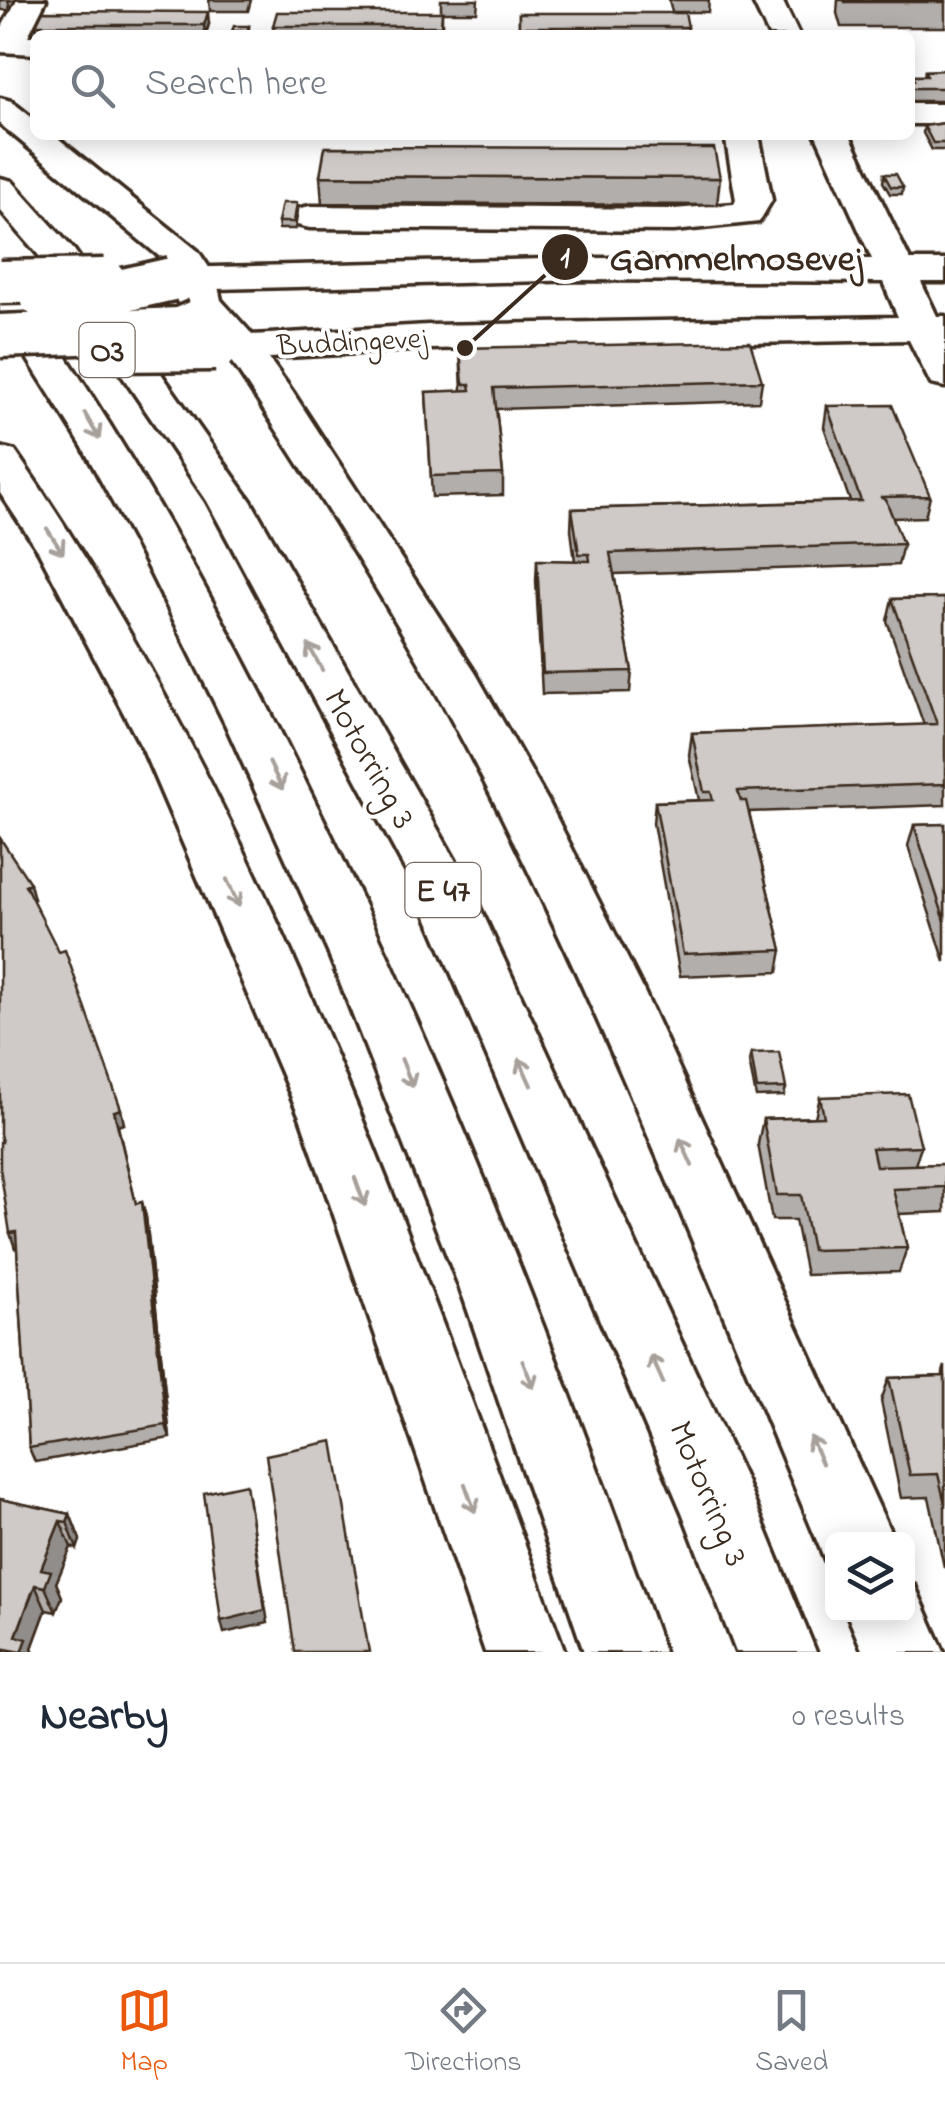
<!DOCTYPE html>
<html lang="en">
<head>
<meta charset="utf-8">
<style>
	:root { --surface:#fff; --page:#f2f2f3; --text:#1f2937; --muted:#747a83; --line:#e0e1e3; --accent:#ea580c }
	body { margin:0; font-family:"Indie Flower",sans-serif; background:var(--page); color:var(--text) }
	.controls { position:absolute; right:30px; bottom:30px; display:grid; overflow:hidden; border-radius:15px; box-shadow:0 5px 25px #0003 }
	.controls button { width:90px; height:90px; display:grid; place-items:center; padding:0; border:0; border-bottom:2px solid var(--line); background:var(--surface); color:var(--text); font:50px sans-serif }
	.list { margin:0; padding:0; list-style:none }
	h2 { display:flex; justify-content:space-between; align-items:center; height:130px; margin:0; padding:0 40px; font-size:42px }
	h2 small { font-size:32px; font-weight:400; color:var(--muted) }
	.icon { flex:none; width:55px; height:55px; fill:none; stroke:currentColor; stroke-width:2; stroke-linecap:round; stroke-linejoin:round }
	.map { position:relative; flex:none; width:945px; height:1652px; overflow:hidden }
	.search { position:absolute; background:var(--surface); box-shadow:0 5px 25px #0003; left:30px; right:30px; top:30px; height:110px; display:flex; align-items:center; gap:25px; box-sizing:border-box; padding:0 35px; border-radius:15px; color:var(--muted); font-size:38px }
	.sheet { height:310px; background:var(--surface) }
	nav { display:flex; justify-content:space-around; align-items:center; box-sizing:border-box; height:140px; border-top:2px solid var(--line); background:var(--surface); font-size:28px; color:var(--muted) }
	nav a { display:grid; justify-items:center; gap:5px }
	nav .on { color:var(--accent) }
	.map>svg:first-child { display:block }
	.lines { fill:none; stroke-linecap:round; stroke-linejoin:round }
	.minor-casing { stroke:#3b2a1e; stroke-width:7 }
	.highway-casing { stroke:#3b2a1e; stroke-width:7 }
	.minor { fill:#fff; fill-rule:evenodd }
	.highway { fill:#fff; fill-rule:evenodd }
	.major-bridge-casing { stroke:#3b2a1e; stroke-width:49; stroke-linecap:butt }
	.highway-bridge-casing { stroke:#3b2a1e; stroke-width:49; stroke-linecap:butt }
	.major-bridge { stroke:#fff; stroke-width:42 }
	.highway-bridge { stroke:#fff; stroke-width:42 }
	.wall { fill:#b2aeab; stroke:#3b2a1e; stroke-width:2.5 }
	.shaded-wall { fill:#918d8b; stroke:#3b2a1e; stroke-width:2.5 }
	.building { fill:#cfcac7; stroke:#3b2a1e; stroke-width:2.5 }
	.oneway { stroke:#a79f9a }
	.labels { text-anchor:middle; stroke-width:8; stroke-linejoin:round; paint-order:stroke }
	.far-street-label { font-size:30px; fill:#3b2a1e; stroke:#fff }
	.shield { fill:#fff; stroke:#766a62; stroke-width:2.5 }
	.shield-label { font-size:32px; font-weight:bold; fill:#3b2a1e }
	.street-label { font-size:35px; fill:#3b2a1e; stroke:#fff }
	.leader { fill:none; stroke:#3b2a1e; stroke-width:4 }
	.callout-dot { fill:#3b2a1e; stroke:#fff; stroke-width:4 }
	.mark-label { font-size:30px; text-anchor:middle; font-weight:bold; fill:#fff }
	.callout-label { font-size:38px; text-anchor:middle; font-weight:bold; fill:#3b2a1e; stroke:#fff; stroke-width:8; stroke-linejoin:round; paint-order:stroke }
</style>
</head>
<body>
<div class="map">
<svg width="945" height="1652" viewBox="0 0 945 1652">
	<rect width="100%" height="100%" fill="#fff"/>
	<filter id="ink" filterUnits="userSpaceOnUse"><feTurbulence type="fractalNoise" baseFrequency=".01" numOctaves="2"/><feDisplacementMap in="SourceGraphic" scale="20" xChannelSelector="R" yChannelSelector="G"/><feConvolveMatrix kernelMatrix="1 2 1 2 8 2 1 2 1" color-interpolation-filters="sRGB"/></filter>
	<g filter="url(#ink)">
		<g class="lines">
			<defs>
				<g id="minor">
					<path d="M16 0H46L28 36H35V54L0 52V31Z"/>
					<path d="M752 0H782L799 35H769Z"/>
					<rect x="910" y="104" width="35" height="20"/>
					<path d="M725 135H759L772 200 759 222 674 231 310 228 297 225 292 217 297 209 310 206 674 209 734 204 736 200Z"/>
					<path d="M816 135H850L910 260H945V282H921L937 316H945V387L931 384 909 340 428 349 215 361 201 357 195 349 201 341 215 337 428 325 898 317 883 282 585 280 172 290 159 287 153 279 159 271 172 268 585 258 872 259Z"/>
				</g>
				<g id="highway">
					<path d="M0 98 11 101 35 120V135H54L198 251 216 278 221 300 249 331 292 391 476 674 549 803 641 985 894 1540H832V1569L828 1567C715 1298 609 1024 475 764 404 628 321 497 237 369L201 324 153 279 159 271 171 266 0 124Z"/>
					<path d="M0 178 12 181 74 250 251 501 470 886 746 1481 816 1652H736L682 1512 414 886 207 501 47 265 0 210Z"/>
					<path d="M0 276 13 279C125 436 217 603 302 775 443 1059 558 1353 664 1652H584L464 1299 328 952 226 726 142 556 82 446 0 315Z"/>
					<path d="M0 447 15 451C267 815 411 1241 565 1652H485L300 1117 143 750 39 552 0 493Z"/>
					<path d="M908 1583 915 1586 944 1652H863L847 1614H908Z"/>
				</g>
			</defs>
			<use href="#minor" class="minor-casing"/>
			<use href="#highway" class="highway-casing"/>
			<use href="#minor" class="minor"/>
			<use href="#highway" class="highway"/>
			<defs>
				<g id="major-bridge">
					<path d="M0 282 104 280"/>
					<path d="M113 350 215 349"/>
				</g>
				<g id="highway-bridge">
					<path d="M42 297 102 295 172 279"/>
					<path d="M0 336 180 329 198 321"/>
				</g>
			</defs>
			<use href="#major-bridge" class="major-bridge-casing"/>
			<use href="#highway-bridge" class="highway-bridge-casing"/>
			<use href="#major-bridge" class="major-bridge"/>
			<use href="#highway-bridge" class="highway-bridge"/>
		</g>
		<g class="wall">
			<path d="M0 0H15L10 10H0Z"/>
			<path d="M209 0H251L248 11H210Z"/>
			<path d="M441 0H478L477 12H441Z"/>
			<path d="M669 0H709L708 12H672Z"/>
			<path d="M838 0H945V27H841L837 13Z"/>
			<path d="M442 12V35H274L273 26Z"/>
			<path d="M519 13 688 27 687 35H519Z"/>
			<path d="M209 24 206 35H38L36 25Z"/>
			<path d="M249 26V35H233L232 31Z"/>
			<path d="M945 70V101H910V80H912V76H924L925 71Z"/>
			<path d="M945 123V150H932L923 133 924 126Z"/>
			<path d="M884 174 903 187 902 194H890L883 182Z"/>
			<path d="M320 176 720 178 717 205 322 203Z"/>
			<path d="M298 210 295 229H279L278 222Z"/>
			<path d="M460 348 762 381 759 401 496 409 503 474V495L432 497 426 392 462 391Z"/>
			<path d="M827 406 930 496 925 517 892 518 903 544 898 565 614 574 632 671 630 692 542 694 536 581 537 560 575 561 571 530 572 509 850 501 824 427Z"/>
			<path d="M945 598V805L749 812 782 950 778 972 680 976 653 823 655 802 699 800 689 755 692 733 924 725 887 621 892 599Z"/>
			<path d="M945 824V962L908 846 914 825Z"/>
			<path d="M0 838 34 899 32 900 124 1124 118 1126 136 1204 142 1202 146 1217 170 1438 35 1462 29 1448 17 1248H15L2 1142Z"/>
			<path d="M751 1053 786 1088 784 1096 756 1097 749 1061Z"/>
			<path d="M820 1097 921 1146 915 1165 945 1164V1212L899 1214 907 1248 899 1272 806 1275 795 1220H772L758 1144 763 1119 815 1117Z"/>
			<path d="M945 1366V1567H944L929 1497 901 1498 881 1401 889 1378 943 1376V1372Z"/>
			<path d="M0 1499 70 1514 80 1540 77 1549 71 1547 56 1583 62 1597 56 1612 46 1610 32 1648 34 1652H0Z"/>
		</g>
		<g class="shaded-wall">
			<path d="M8 0H15L10 10Z"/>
			<path d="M208 12 209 24 205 35 204 25Z"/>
			<path d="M30 883 34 899 29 901 25 885Z"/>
			<path d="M121 1109 124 1124 118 1126 114 1111Z"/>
			<path d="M142 1202 146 1217 170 1438 166 1425Z"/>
			<path d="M16 1232 22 1247 15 1248 10 1233Z"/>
			<path d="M248 1497 268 1623 224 1633 221 1621Z"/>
			<path d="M70 1514 80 1540 77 1549 67 1522Z"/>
			<path d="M60 1521 71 1547 56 1583 62 1597 56 1612 45 1587 41 1569Z"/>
			<path d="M35 1585 46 1610 32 1648 34 1652H22L16 1636Z"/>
		</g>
		<g class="building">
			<path d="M844 0H945V2H845Z"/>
			<path d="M43 11 208 12 204 25H36Z"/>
			<path d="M277 12H442L441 26H273Z"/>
			<path d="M519 13H685L688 27H519Z"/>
			<path d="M234 26H249L247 31H232Z"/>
			<path d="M945 70V88H910V80H914L912 76H927L925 71Z"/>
			<path d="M945 123V143H933L924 126Z"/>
			<path d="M325 147 714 148 720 178 320 176Z"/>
			<path d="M884 174H896L903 187H891Z"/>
			<path d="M282 203H297L294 222H278Z"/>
			<path d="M750 342 762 381 494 388 503 474 431 476 426 392 471 390 470 384H463L460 348Z"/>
			<path d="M892 405 930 496 880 497 886 500 903 544 610 553 632 671 543 673 537 560 590 561 589 554H579L572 509 861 501 827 406Z"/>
			<path d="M945 598V784L738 791 741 801H746L782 950 683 954 655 802 713 800 711 792H704L692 733 937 724 892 599Z"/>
			<path d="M945 824V921L914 825Z"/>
			<path d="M0 838 30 883 25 885 59 952 65 950 121 1109 114 1111 136 1204 142 1202 166 1425 29 1448 16 1232 10 1233 0 1168V1142H2L0 1134Z"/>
			<path d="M779 1052 786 1088 757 1089 751 1053Z"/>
			<path d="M908 1094 921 1146 872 1148 876 1166 945 1164V1187L893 1189 907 1248 812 1250 801 1195H777L763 1119 824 1117 820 1097Z"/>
			<path d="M945 1376V1504L938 1474 910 1475 889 1378Z"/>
			<path d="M333 1441 369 1652H295L266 1455Z"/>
			<path d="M246 1484 265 1610 221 1621 204 1493Z"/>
			<path d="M0 1499 70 1514 67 1522 60 1521 41 1569 51 1571 45 1587 35 1585 16 1636 27 1639 22 1652 0 1648Z"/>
		</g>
		<defs><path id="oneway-shaft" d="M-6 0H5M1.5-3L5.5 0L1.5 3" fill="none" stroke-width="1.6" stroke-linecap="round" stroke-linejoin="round" transform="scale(2.5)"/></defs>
		<g class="oneway">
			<use href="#oneway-shaft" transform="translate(92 426) rotate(60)"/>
			<use href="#oneway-shaft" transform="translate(55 541) rotate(57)"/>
			<use href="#oneway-shaft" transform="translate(315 657) rotate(-119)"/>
			<use href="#oneway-shaft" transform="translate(276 776) rotate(64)"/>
			<use href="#oneway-shaft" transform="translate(233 893) rotate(66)"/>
			<use href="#oneway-shaft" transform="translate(525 1072) rotate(-114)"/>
			<use href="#oneway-shaft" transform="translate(407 1073) rotate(68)"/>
			<use href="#oneway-shaft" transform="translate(686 1152) rotate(-114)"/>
			<use href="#oneway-shaft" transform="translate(360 1192) rotate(70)"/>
			<use href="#oneway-shaft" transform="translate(657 1369) rotate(-114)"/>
			<use href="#oneway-shaft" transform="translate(528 1374) rotate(68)"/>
			<use href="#oneway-shaft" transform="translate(816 1450) rotate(-114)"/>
			<use href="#oneway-shaft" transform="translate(470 1498) rotate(70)"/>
		</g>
	</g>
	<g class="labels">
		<g class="far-street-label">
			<text transform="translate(352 341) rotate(-3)" y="10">Buddingevej</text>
		</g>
		<g class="shield">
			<rect x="79.5" y="323" width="55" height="54" rx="8"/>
			<rect x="405.5" y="863" width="75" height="54" rx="8"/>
		</g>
		<g class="shield-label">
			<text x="107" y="361">O3</text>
			<text x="443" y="901">E 47</text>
		</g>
		<g class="street-label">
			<text transform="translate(371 758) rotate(61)" y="12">Motorring 3</text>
			<text transform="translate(710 1493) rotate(67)" y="12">Motorring 3</text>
		</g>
	</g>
	<path class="leader" d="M465 348L565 257"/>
	<g class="callout-dot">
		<circle cx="465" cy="348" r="10"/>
		<circle cx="565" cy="257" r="25"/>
	</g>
	<g class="mark-label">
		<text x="565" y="267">1</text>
	</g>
	<g class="callout-label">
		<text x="736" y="270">Gammelmosevej</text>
	</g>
</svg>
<div class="controls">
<button><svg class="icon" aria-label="layers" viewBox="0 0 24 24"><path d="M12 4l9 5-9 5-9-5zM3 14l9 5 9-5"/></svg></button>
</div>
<div class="search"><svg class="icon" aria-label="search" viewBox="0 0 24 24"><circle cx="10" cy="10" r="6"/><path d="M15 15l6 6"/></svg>Search here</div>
</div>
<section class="sheet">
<h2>Nearby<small>0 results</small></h2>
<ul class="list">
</ul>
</section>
<nav>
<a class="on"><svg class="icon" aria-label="map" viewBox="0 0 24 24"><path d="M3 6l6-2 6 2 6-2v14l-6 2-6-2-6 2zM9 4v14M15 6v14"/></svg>Map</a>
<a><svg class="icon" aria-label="directions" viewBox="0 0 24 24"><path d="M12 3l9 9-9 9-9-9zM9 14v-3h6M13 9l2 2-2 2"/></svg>Directions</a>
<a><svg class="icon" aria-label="saved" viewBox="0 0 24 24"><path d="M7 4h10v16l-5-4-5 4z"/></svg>Saved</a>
</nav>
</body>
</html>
